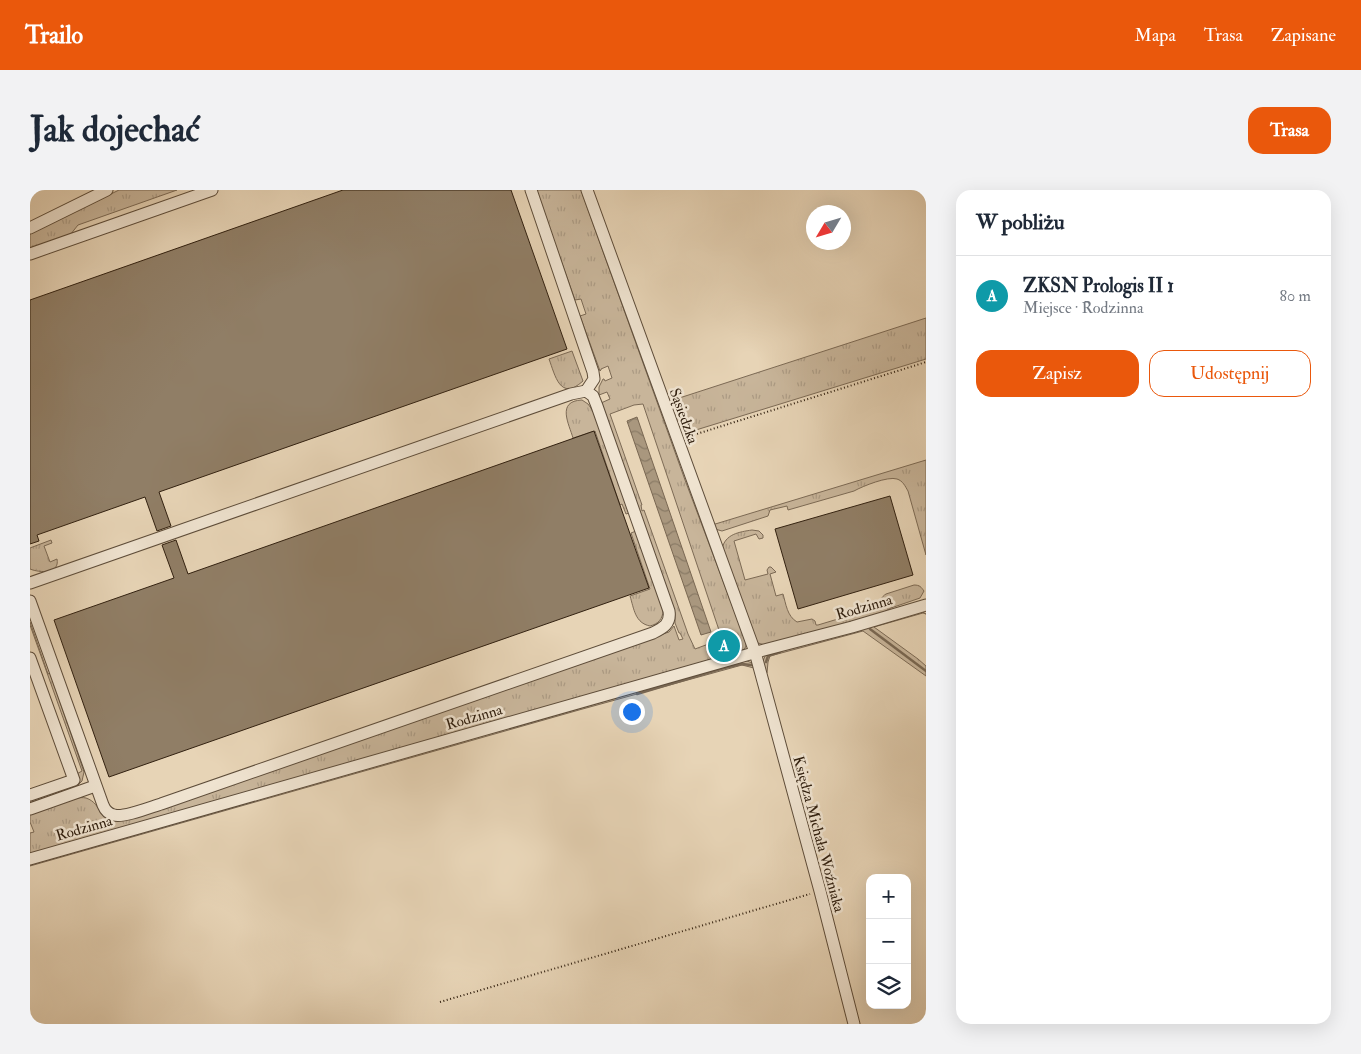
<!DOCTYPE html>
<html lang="pl">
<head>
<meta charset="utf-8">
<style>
	:root { --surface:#fff; --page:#f2f2f3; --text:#1f2937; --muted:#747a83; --line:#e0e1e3; --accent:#ea580c }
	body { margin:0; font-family:"IM FELL Double Pica",serif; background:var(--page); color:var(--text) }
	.controls { position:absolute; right:15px; bottom:15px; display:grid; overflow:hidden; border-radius:10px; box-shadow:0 5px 20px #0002 }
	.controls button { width:45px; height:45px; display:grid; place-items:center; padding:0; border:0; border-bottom:1px solid var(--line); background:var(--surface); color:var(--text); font:25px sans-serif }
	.compass { position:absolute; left:776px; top:15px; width:45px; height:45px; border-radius:50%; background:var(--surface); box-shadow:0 5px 20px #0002; rotate:232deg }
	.you { position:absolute; left:601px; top:521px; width:18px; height:18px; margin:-12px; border:4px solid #fff; border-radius:50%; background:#1a73e8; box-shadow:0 0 0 8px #1a73e833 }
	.badge { display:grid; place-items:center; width:32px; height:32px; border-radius:50%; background:var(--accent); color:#fff; font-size:16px; font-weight:700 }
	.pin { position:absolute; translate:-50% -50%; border:2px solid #fff; box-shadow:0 1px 5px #0006 }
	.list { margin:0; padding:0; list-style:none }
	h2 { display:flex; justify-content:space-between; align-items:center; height:65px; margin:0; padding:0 20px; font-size:21px }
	h2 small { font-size:16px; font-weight:400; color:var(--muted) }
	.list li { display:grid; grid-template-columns:32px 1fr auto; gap:15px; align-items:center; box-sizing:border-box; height:80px; padding:0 20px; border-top:1px solid var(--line) }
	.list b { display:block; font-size:19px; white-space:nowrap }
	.list p { margin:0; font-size:16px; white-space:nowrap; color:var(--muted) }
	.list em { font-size:16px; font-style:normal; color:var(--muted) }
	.actions { display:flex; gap:10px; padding:15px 20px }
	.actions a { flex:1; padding:11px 0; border:1px solid var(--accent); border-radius:15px; text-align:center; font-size:18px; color:var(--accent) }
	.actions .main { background:var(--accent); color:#fff }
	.icon { flex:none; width:28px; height:28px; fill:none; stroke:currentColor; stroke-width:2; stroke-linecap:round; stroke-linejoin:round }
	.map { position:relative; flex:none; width:896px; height:834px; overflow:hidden; border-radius:15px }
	header { display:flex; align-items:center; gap:30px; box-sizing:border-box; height:70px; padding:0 25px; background:var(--accent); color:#fff }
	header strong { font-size:24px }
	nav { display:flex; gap:28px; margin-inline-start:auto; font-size:18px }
	.intro { display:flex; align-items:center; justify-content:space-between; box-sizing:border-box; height:120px; padding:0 30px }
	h1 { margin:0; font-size:35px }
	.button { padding:12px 22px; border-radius:15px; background:var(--accent); color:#fff; font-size:18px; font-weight:700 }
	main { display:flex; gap:30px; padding:0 30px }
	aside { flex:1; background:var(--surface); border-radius:15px; box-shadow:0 5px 20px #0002 }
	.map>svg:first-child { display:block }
	.grass { fill:url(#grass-tufts); stroke:#7c6a55; fill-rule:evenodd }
	.water { fill:url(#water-waves); stroke:#796752 }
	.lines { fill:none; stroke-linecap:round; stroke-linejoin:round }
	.stream { stroke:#796752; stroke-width:2.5 }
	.building { fill:#907e66; stroke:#312010 }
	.minor-casing { stroke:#5e4d3a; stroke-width:13 }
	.path { stroke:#312010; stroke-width:2; stroke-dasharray:1 2.5; stroke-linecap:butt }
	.minor { stroke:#efe3d0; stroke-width:11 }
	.labels { text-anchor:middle; stroke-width:5; stroke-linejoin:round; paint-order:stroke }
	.street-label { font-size:15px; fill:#312010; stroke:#efe3d0 }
</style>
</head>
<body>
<header>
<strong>Trailo</strong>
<nav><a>Mapa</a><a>Trasa</a><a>Zapisane</a></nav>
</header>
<div class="intro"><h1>Jak dojechać</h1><a class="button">Trasa</a></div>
<main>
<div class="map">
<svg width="896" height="834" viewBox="0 0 896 834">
	<defs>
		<pattern id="grass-tufts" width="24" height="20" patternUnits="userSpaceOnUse" patternTransform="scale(1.25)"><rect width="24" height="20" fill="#c8b59a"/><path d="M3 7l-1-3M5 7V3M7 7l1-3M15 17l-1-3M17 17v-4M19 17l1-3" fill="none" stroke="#ac9b84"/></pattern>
		<pattern id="water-waves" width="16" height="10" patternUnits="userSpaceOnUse" patternTransform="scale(1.25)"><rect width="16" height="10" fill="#a9977e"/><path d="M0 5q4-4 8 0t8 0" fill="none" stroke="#8a7b66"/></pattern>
	</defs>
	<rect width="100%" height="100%" fill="#e7d4b6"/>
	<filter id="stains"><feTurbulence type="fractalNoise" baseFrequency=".004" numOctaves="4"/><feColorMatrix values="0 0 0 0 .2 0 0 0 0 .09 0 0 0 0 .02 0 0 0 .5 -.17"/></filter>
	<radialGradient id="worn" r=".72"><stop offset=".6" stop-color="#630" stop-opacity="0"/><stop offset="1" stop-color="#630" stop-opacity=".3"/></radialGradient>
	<g class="grass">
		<path d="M89 0H147L48 35 40 45 0 59V44Z"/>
		<path d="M506 0H551L655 290 716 452V456L714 460 0 666V643L4 642 0 632V624C12 619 44 605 56 608 74 614 66 634 93 630L627 446 639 442 644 436 649 450 653 449 650 443H649L645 433V423L571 213 580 209 577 202 569 205V197L573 189H574L575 191 582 188 578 176 571 179V180L570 181 550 126 556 124 551 109 545 110ZM613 214 692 449 665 459 658 444 614 320 612 321 611 315H612L580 224 604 215Z"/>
		<path d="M896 128V169L653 244 648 242 637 212Z"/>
		<path d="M542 161 553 191C530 212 525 185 519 169Z"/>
		<path d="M552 210 558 214 563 221 599 323 596 324 592 314 590 315 565 241 543 248C539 234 526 211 552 210Z"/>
		<path d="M896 270V365L878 301C875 296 873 291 867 289 858 286 833 296 824 301L758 320 757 316 740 320 738 326 692 341 685 339 682 335Z"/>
		<path d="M722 340 729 341 733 345V348L729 349 726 344 704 351 715 390 738 384 737 380 739 377H741L746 382 740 384 746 406 753 404C756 414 757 426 767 432L782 429 785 431 786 435H788L851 416C851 410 851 407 856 404L884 395C890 395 891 397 894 401L890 408 861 418 848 425 735 455 728 453 725 450 692 359C695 344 709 342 722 340Z"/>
		<path d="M606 341 633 420C633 429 628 434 620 436 605 433 604 419 600 406L620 399 601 343Z"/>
		<path d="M21 350 22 353 14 356 20 372 27 369C30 384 10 383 0 379V358Z"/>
		<path d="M891 421 896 424 893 423 844 437 888 469 896 476V486L833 441 740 466 738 472 737 483 734 481 733 471 736 464Z"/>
		<path d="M0 432 18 484 20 483 54 582 52 591 46 597 0 613V610L52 581 0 435Z"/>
		<path d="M717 471 722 473 724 478 712 475 549 520 0 676V672L708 472Z"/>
	</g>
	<path class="water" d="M607 227 681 442 671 445 597 231Z"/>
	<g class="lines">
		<g class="stream">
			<path d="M840 439 896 481"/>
			<path d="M736 472 738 466 750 462"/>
			<path d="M607 504 694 478 712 474 721 475"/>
		</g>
	</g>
	<g class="building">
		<path d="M313 0H481L537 159 129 302 141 336 127 341 115 307 7 345 9 351 0 354V110Z"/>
		<path d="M564 241 619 398 79 587 24 430 144 388 132 355 146 350 158 384Z"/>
		<path d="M860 306 883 385 768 419 745 339Z"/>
	</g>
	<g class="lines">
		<defs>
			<g id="minor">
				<path d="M501 0 563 182 564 189 556 201"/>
				<path d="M557 0 725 462 790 701 824 834"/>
				<path d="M0 38 77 0"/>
				<path d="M0 64 182 0"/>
				<path d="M0 393 541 204 556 201 563 206 567 216 639 421C641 434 633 438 623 443L131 614C121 617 93 628 84 625 79 624 75 620 73 615L0 411"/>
				<path d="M0 468 44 590 0 605"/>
				<path d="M0 619 65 596"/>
				<path d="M0 669 734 460 822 437 896 415"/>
			</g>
		</defs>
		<use href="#minor" class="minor-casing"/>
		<g class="path">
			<path d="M657 247 896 172"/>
			<path d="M410 812 780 704"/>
		</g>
		<use href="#minor" class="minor"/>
	</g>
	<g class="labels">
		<g class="street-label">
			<text transform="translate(654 226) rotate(70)" y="5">Sąsiedzka</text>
			<text transform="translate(834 417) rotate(-16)" y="5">Rodzinna</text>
			<text transform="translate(444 527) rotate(-16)" y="5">Rodzinna</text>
			<text transform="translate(54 638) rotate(-16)" y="5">Rodzinna</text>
			<text transform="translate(789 644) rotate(75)" y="5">Księdza Michała Woźniaka</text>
		</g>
	</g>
	<rect width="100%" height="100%" filter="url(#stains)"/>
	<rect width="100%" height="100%" fill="url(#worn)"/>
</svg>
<div class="controls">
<button>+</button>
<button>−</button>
<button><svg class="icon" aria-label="layers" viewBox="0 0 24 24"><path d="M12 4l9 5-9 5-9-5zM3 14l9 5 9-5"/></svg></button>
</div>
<svg class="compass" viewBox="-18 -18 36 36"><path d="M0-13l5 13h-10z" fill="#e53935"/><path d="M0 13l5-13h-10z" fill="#747a83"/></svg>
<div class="you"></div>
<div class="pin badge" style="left:694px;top:456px;background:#0f9aa8">A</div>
</div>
<aside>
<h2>W pobliżu<small></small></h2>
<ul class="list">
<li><span class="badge" style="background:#0f9aa8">A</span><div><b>ZKSN Prologis II 1</b><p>Miejsce · Rodzinna</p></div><em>80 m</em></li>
</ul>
<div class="actions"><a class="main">Zapisz</a><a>Udostępnij</a></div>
</aside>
</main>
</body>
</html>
